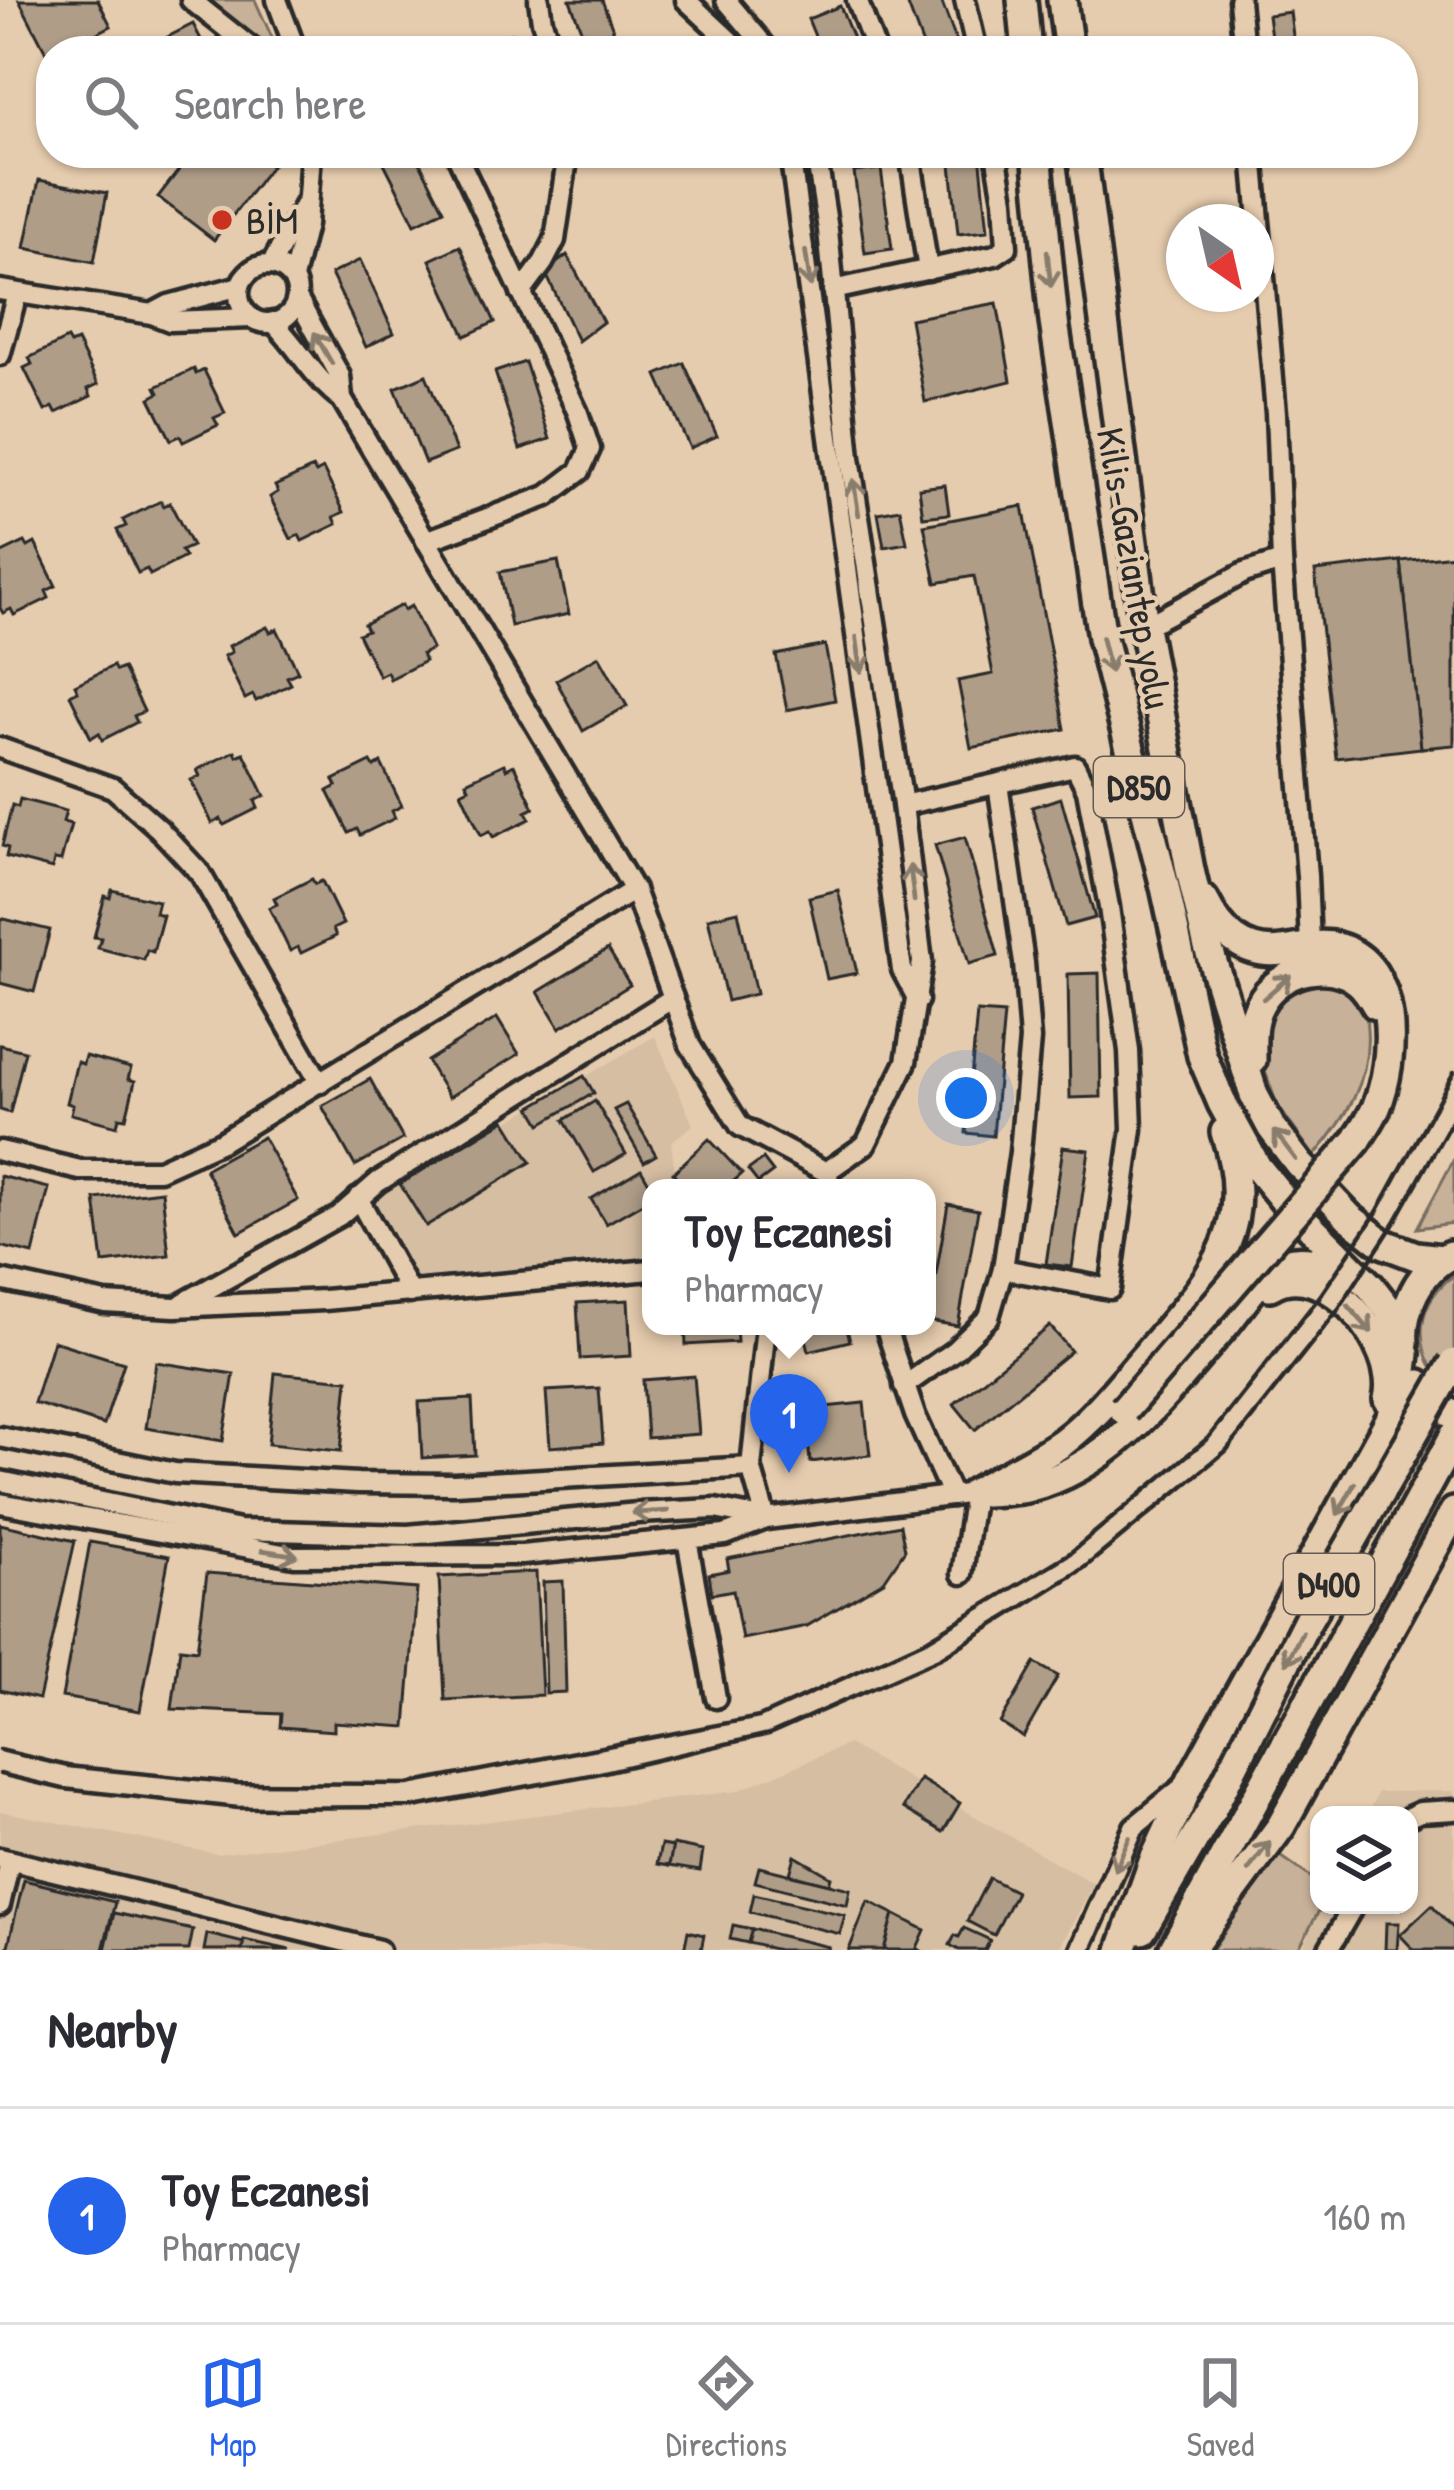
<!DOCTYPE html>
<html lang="en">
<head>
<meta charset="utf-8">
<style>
	:root { --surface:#fff; --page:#f2f2f3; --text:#2b2b33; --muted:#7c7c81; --line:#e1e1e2; --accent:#2563eb }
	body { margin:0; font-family:"Patrick Hand",sans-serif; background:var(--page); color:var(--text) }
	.controls { position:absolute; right:36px; bottom:36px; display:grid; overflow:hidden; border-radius:24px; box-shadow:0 3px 9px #0004 }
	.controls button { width:108px; height:108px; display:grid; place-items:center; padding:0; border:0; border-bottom:3px solid var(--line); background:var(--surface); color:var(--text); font:60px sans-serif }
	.compass { position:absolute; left:1166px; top:204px; width:108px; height:108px; border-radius:50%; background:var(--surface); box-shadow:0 3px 9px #0004; rotate:146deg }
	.you { position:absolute; left:966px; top:1098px; width:42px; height:42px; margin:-30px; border:9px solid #fff; border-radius:50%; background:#1a73e8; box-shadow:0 0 0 18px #1a73e833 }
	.badge { display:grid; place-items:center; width:78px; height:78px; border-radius:50%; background:var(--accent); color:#fff; font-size:39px; font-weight:700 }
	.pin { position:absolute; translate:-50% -99px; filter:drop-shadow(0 3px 6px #0008) }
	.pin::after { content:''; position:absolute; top:63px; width:42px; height:36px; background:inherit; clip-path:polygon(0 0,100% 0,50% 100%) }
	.popup { position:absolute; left:642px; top:1179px; width:294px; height:156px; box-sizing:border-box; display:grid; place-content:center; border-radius:24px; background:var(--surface); filter:drop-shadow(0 3px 9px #0005); font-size:39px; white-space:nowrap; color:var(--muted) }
	.popup b { font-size:45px; color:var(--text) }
	.popup::after { content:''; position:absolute; left:50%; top:100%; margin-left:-24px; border:24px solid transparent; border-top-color:var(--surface) }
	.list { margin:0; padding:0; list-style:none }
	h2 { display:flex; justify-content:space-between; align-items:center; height:156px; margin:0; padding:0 48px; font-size:51px }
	h2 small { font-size:39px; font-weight:400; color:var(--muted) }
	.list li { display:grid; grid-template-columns:78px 1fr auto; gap:36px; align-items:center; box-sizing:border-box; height:216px; padding:0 48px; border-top:3px solid var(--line) }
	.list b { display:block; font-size:45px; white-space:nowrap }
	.list p { margin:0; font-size:39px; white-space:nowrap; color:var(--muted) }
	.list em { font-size:39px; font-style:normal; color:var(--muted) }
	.icon { flex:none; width:66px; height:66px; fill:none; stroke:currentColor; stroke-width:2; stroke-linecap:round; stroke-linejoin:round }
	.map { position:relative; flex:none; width:1454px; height:1950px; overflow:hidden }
	.search { position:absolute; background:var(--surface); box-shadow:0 3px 9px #0004; left:36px; right:36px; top:36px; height:132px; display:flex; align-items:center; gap:30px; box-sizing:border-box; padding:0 42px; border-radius:48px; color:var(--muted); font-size:45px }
	.sheet { height:372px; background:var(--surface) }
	nav { display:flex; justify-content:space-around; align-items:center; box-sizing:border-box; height:168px; border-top:3px solid var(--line); background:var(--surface); font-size:33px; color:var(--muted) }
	nav a { display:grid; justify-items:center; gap:6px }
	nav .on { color:var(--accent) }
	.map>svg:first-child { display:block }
	.built { fill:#d6bea3 }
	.green { fill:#c7b199; stroke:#796e62; stroke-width:3 }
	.building { fill:#af9d88; stroke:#2b2b2b; stroke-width:3 }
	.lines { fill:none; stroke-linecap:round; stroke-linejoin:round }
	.minor-casing { stroke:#2b2b2b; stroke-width:27 }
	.highway-casing { stroke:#2b2b2b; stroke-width:36 }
	.minor { stroke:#e6ccae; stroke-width:18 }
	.highway { stroke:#e6ccae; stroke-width:27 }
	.rail { stroke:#2b2b2b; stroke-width:4.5 }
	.highway-bridge-casing { stroke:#2b2b2b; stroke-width:36; stroke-linecap:butt }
	.highway-bridge { stroke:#e6ccae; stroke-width:27 }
	.oneway { stroke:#887c6c }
	.poi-dot { fill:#c8321e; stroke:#e6ccae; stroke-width:4.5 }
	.labels { text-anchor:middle; stroke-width:9; stroke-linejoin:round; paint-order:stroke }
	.shield { fill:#e6ccae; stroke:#635b52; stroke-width:3 }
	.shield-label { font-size:36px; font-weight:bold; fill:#2b2b2b }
	.poi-label { font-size:39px; fill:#2b2b2b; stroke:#e6ccae; text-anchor:start }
	.street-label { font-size:39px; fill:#2b2b2b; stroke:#e6ccae }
</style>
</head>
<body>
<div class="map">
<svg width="1454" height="1950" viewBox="0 0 1454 1950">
	<rect width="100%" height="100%" fill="#e6ccae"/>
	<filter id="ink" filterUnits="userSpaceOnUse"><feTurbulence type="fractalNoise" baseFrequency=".00833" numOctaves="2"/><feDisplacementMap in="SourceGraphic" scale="24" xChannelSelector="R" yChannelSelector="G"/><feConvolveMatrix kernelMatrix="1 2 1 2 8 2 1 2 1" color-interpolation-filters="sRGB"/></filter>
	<g filter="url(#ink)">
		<g class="built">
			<path d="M655 1036 693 1125 671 1142 677 1188H651V1263L418 1291 369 1202Z"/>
			<path d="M848 1744 1094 1884 1058 1950H0V1811L217 1854 737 1791Z"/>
			<path d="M1454 1791V1950H1302L1323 1905H1409V1815H1367L1378 1792Z"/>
		</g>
		<g class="green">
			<path d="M193 0H255L278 51H245Z"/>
			<path d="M1319 981C1336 986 1356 993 1365 1011 1368 1016 1366 1023 1367 1029 1371 1079 1346 1120 1314 1156L1277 1105 1258 1051 1263 1011 1286 988Z"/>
			<path d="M1454 1159V1223L1417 1228Z"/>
			<path d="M1454 1275V1394C1414 1361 1409 1307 1454 1275Z"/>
			<path d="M1278 1854 1319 1883V1905H1322L1298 1950H1212Z"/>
		</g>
		<g class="building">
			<path d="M19 0H98L111 26 62 51H51L49 58Z"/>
			<path d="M570 0H602L621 51H589Z"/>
			<path d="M906 0H941L960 51H925Z"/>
			<path d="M840 6 858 51H821L808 19Z"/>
			<path d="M1290 12 1295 51H1273L1268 15Z"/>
			<path d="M193 24 207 51H140Z"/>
			<path d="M512 33 518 51H485L482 44Z"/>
			<path d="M192 153H274L278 157 214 240 158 197Z"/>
			<path d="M379 153H415L444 210 415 224Z"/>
			<path d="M980 153 988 231 958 234 950 154Z"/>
			<path d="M881 169 892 249 865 253 854 172Z"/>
			<path d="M39 180 107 193 94 262 25 248Z"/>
			<path d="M460 246 495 322 465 336 430 260Z"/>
			<path d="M567 255 603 322 578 341 545 272Z"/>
			<path d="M360 260 394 333 366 347 331 274Z"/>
			<path d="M997 303 1011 381 925 402 910 319Z"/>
			<path d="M67 339 70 344 77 341 98 384 88 389 91 396 56 413 53 407 45 411 24 368 32 364 29 358Z"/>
			<path d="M525 362 550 439 520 449 495 372Z"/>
			<path d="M684 363 717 436 690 448 657 375Z"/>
			<path d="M194 369 196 374 204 370 225 413 214 418 218 425 183 442 180 436 171 440 150 398 159 393 156 387Z"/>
			<path d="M426 375 456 451 425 463 395 388Z"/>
			<path d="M313 468 316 473 323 469 344 512 334 517 337 524 302 541 299 535 291 539 270 497 278 492 275 486Z"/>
			<path d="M945 485 949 514 923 517 919 488Z"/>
			<path d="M161 501 163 506 170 503 192 546 181 551 185 557 150 575 147 569 138 573 117 530 126 526 123 520Z"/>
			<path d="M1023 506 1065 729 971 748 958 681 993 674 974 576 936 583 924 525Z"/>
			<path d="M900 509 907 543 884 547 878 513Z"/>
			<path d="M25 542 28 547 35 543 56 586 46 591 49 598 14 615 11 609 3 613 0 608V554Z"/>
			<path d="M1454 555V745L1421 748 1401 561Z"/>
			<path d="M558 561 569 614 511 626 500 572Z"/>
			<path d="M1401 561 1421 748 1336 758 1315 571Z"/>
			<path d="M402 605 404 610 411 606 432 649 422 654 425 661 390 679 387 672 379 676 358 634 367 630 364 624Z"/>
			<path d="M267 627 270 632 277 629 298 672 287 677 291 684 256 701 253 695 245 699 224 656 232 652 229 646Z"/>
			<path d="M825 645 835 700 787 710 776 655Z"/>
			<path d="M599 656 627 706 583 731 556 680Z"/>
			<path d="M113 666 116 671 123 668 144 711 134 716 137 722 102 740 99 733 91 738 70 695 78 691 75 685Z"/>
			<path d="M235 751 237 756 244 753 265 796 255 801 258 808 224 825 221 819 212 823 191 780 200 776 197 770Z"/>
			<path d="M371 762 374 767 381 763 402 806 392 811 395 818 360 835 357 829 349 833 328 791 337 786 334 780Z"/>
			<path d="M504 764 506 769 514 765 534 808 526 812 530 819 493 837 490 831 481 835 461 792 469 788 466 782Z"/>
			<path d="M1061 798 1095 918 1066 926 1032 807Z"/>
			<path d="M20 799 66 811 63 822 71 824 61 861 54 860 52 869 6 857 8 848 2 846 12 805 18 807Z"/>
			<path d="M965 837 998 956 969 964 935 845Z"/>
			<path d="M312 879 315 884 322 881 343 924 333 929 336 936 301 953 298 947 290 951 269 908 277 904 274 898Z"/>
			<path d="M112 890 158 901 155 913 163 915 153 952 147 950 144 960 98 948 101 938 94 937 105 896 110 898Z"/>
			<path d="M838 890 857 973 827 979 809 897Z"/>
			<path d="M738 911 756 994 727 1001 708 918Z"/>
			<path d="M0 918 50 930 34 992 0 983Z"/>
			<path d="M608 949 630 985 560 1028 538 992Z"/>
			<path d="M1099 973 1101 1097 1070 1098 1068 974Z"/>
			<path d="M977 1012 1004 1014 993 1136 966 1133Z"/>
			<path d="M497 1018 519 1054 449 1097 427 1061Z"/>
			<path d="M0 1045 25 1051 10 1113 0 1110Z"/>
			<path d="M85 1056 131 1068 128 1079 135 1081 126 1118 119 1117 117 1126 71 1114 73 1105 67 1103 77 1062 83 1064Z"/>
			<path d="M584 1076 594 1093 541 1124 531 1107Z"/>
			<path d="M370 1079 403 1139 355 1166 322 1106Z"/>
			<path d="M595 1101 626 1154 594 1172 564 1120Z"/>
			<path d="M626 1104 656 1155 644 1162 614 1110Z"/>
			<path d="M505 1120 531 1162 426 1226 400 1184Z"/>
			<path d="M263 1137 298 1200 239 1233 205 1169Z"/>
			<path d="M709 1139 742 1174 726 1188H687L673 1173Z"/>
			<path d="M1063 1147 1089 1150 1072 1267 1046 1264Z"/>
			<path d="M763 1159 773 1172 758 1183 748 1170Z"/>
			<path d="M641 1169 652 1188 651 1198 606 1224 591 1199Z"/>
			<path d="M0 1176 49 1188 33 1254 0 1246Z"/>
			<path d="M162 1191 169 1255 103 1263 95 1199Z"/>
			<path d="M948 1204 978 1210 958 1326 928 1321Z"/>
			<path d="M628 1300 631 1356 580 1359 577 1303Z"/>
			<path d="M685 1326H736L737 1342 686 1345Z"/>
			<path d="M803 1326H846L850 1341 809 1351Z"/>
			<path d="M1050 1326 1071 1351 975 1430 954 1404Z"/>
			<path d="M53 1341 124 1363 104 1425 34 1403Z"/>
			<path d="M156 1362 234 1374 223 1441 146 1428Z"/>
			<path d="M275 1373 348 1380 341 1451 268 1444Z"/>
			<path d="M694 1376 699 1434 647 1438 643 1380Z"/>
			<path d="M599 1388 603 1443 550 1447 546 1391Z"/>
			<path d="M472 1399 475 1455 422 1458 419 1402Z"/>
			<path d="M864 1403 870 1455 810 1462 805 1409Z"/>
			<path d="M0 1524 75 1541 39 1699 0 1690Z"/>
			<path d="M900 1525 905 1550 884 1581 807 1626 742 1639 733 1590 712 1594 709 1574 729 1570 727 1559Z"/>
			<path d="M90 1542 169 1556 140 1711 62 1697Z"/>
			<path d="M536 1572 542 1695 445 1700 439 1577Z"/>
			<path d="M207 1573 417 1589 406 1727 334 1722V1731L280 1727 281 1714 172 1709 180 1648 197 1650Z"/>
			<path d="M563 1581 566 1692 546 1693 543 1582Z"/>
			<path d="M1035 1663 1058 1676 1023 1737 1000 1723Z"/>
			<path d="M920 1779 960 1803 943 1832 903 1808Z"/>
			<path d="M661 1845 673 1847 669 1866 657 1864Z"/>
			<path d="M673 1845 703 1851 700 1871 669 1866Z"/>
			<path d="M795 1856 831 1877 829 1884 790 1874Z"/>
			<path d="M759 1867 850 1889 847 1905 755 1882Z"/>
			<path d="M989 1878 1016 1892 994 1935 967 1921Z"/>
			<path d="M24 1880 115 1902 103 1950H7Z"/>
			<path d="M754 1894 845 1915 840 1934 750 1912Z"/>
			<path d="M868 1901 894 1914 884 1950H849Z"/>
			<path d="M1432 1905 1454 1929V1950H1414L1400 1935Z"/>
			<path d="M114 1913 193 1930 189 1950H105Z"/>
			<path d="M894 1914 925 1930 917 1948 920 1950H884Z"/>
			<path d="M1386 1923H1399L1397 1950H1385Z"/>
			<path d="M733 1925 752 1929 748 1943 730 1939Z"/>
			<path d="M964 1928 990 1940 985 1950H959L950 1945 955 1935 959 1937Z"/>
			<path d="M752 1929 829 1947V1950H778L748 1943Z"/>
			<path d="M688 1931 704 1935 701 1950H684Z"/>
			<path d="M207 1934 244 1943 242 1950H204Z"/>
			<path d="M244 1940 290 1950H242Z"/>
		</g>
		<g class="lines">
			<defs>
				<g id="minor">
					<path d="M191 0 255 51"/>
					<path d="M277 0 296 51"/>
					<path d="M539 0 542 21 552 51"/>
					<path d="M686 0 729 40 738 51"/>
					<path d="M726 0 769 51"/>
					<path d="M857 0 876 51"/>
					<path d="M965 0 977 51"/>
					<path d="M1239 0 1244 51"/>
					<path d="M790 153 902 970 918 1000"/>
					<path d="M816 153 828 230 850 458 903 805 922 962 906 1062 866 1144 826 1172"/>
					<path d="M910 153 928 270"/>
					<path d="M1253 153 1276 413 1282 561 1307 876 1310 945"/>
					<circle cx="268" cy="294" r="29"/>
					<path d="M271 265 306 202"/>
					<path d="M293 278 306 225 311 153"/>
					<path d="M0 290 152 314 170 321 251 318"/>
					<path d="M833 290 995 255 1007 247 1004 200 996 153"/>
					<path d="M521 293 543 263 555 240 568 153"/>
					<path d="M297 298 340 376 342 399 634 890 690 1045 740 1126 826 1172 832 1188"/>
					<path d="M152 314 169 305 240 286"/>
					<path d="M273 322C298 347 314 379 342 399"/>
					<path d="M0 355 17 294"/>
					<path d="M426 541 547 496 580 471 590 449 578 413 456 153"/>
					<path d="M1144 627 1244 573 1282 561"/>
					<path d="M0 748 113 788 159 829 200 873 320 1083"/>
					<path d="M903 805 1075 766 1087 790 1109 907 1129 1051 1132 1129 1110 1289 1003 1269"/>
					<path d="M0 1151 80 1170H159L221 1142 634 890"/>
					<path d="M358 1198 410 1293"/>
					<path d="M0 1280 105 1303 175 1307 324 1300 651 1270"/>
					<path d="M183 1303 339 1216 378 1182 673 998"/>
					<path d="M885 1326 915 1415 952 1496"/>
					<path d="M904 1386 955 1350 989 1317 1003 1269 1020 1152 1030 1039 1024 963 998 784"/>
					<path d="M0 1437 175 1473 358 1483 454 1484 751 1467"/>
					<path d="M0 1481 239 1530 408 1535 638 1513 715 1509 762 1518"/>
					<path d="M0 1503 294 1556 522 1555 725 1535 766 1519 974 1493 962 1574"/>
					<path d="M766 1519 751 1467 766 1326"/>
					<path d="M687 1539 716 1698"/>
					<path d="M1409 1817 1420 1812 1454 1810"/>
					<path d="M0 1858 379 1950"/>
					<path d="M0 1905 10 1861"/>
					<path d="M1080 1950 1134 1827 1184 1786"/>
					<path d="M1328 1950 1354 1905"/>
				</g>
				<g id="highway">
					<path d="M1022 0 1027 51"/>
					<path d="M1062 0 1069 51"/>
					<path d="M1037 153 1054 322 1102 638 1165 887 1202 1056 1222 1103 1257 1167 1284 1200 1371 1287 1389 1310 1405 1354 1399 1403 1192 1779 1153 1862 1122 1950"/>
					<path d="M1082 153 1144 627 1190 870 1207 943 1254 1095 1271 1127 1299 1164 1349 1217 1382 1243 1416 1256 1442 1259"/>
					<path d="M1204 900C1220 932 1243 956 1282 951 1301 949 1317 942 1337 947 1401 964 1396 1060 1376 1108 1371 1119 1363 1130 1357 1140"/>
					<path d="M1252 1060C1252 1041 1250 1022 1260 1004 1278 970 1328 957 1359 982 1366 988 1372 998 1376 1005"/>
					<path d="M1270 1286C1324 1252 1401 1346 1388 1399"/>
					<path d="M1404 1343C1401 1309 1419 1271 1450 1255"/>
					<path d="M1419 1384 1436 1405 1454 1415"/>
					<path d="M985 1492C999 1491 1016 1491 1030 1487 1114 1466 1171 1387 1225 1325 1236 1312 1259 1278 1272 1269 1298 1252 1327 1264 1350 1276"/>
					<path d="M974 1493C1003 1476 1036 1461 1063 1442 1095 1418 1121 1384 1147 1354 1207 1282 1260 1233 1225 1132"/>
					<path d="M1142 1930 1212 1809"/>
					<path d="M1192 1947 1281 1826 1454 1512"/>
					<path d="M1173 1950 1454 1436"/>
				</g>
			</defs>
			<use href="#minor" class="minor-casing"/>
			<use href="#highway" class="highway-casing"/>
			<use href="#minor" class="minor"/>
			<use href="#highway" class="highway"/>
			<g class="rail">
				<path d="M0 1750 68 1766 237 1783 408 1784 759 1717 928 1639 1070 1553 1208 1438 1320 1296 1377 1212 1454 1072"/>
				<path d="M0 1774 63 1789 238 1808 414 1807 596 1774 769 1734 941 1658 1084 1568 1226 1451 1338 1310 1395 1222 1454 1117"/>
			</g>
			<defs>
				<g id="highway-bridge">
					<path d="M1124 1410 1357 1140"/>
					<path d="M1212 1809 1308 1619 1454 1363"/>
				</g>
			</defs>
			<use href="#highway-bridge" class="highway-bridge-casing"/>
			<use href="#highway-bridge" class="highway-bridge"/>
		</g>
		<defs><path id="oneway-shaft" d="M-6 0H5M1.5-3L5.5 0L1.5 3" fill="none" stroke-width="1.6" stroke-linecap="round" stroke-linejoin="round" transform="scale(3)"/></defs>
		<g class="oneway">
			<use href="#oneway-shaft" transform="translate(808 269) rotate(82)"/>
			<use href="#oneway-shaft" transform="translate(1049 269) rotate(84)"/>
			<use href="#oneway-shaft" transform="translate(323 348) rotate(-120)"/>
			<use href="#oneway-shaft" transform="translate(856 497) rotate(-99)"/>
			<use href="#oneway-shaft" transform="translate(859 655) rotate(82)"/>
			<use href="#oneway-shaft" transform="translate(1106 655) rotate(76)"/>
			<use href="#oneway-shaft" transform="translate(912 883) rotate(-97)"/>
			<use href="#oneway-shaft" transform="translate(1277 987) rotate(-41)"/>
			<use href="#oneway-shaft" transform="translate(1285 1145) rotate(-127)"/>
			<use href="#oneway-shaft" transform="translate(1360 1319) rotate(49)"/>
			<use href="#oneway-shaft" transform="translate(1346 1499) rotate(119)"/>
			<use href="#oneway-shaft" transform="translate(650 1512) rotate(177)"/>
			<use href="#oneway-shaft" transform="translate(280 1553) rotate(9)"/>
			<use href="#oneway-shaft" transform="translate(1294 1648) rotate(117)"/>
			<use href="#oneway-shaft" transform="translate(1122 1854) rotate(114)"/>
			<use href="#oneway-shaft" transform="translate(1259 1856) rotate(-53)"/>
		</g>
	</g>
	<circle class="poi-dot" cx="222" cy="220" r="12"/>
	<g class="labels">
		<g class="shield">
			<rect x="1094" y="757" width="90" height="60" rx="9"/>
			<rect x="1284" y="1554" width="90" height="60" rx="9"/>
		</g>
		<g class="shield-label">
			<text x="1139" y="800">D850</text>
			<text x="1329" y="1597">D400</text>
		</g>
		<g class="poi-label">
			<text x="246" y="234">BİM</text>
		</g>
		<g class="street-label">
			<text transform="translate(1135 568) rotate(80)" y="14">Kilis-Gaziantep yolu</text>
		</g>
	</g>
</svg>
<div class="controls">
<button><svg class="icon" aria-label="layers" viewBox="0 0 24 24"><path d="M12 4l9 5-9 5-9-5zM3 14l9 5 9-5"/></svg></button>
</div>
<svg class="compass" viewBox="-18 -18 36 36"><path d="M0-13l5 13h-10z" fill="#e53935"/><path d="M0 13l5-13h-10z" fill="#7c7c81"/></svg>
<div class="you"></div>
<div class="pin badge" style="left:789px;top:1473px">1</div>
<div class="popup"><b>Toy Eczanesi</b>Pharmacy</div>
<div class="search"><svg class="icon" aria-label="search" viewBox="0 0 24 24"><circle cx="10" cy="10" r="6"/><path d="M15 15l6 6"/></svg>Search here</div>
</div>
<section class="sheet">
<h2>Nearby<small></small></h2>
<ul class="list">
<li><span class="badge">1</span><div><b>Toy Eczanesi</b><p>Pharmacy</p></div><em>160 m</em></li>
</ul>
</section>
<nav>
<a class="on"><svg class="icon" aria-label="map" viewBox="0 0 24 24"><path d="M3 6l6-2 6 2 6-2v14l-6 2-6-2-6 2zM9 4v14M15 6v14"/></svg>Map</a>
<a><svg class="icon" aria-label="directions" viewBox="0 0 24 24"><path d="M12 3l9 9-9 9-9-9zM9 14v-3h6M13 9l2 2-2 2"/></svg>Directions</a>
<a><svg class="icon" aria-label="saved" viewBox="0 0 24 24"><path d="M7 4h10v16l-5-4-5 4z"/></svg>Saved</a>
</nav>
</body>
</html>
